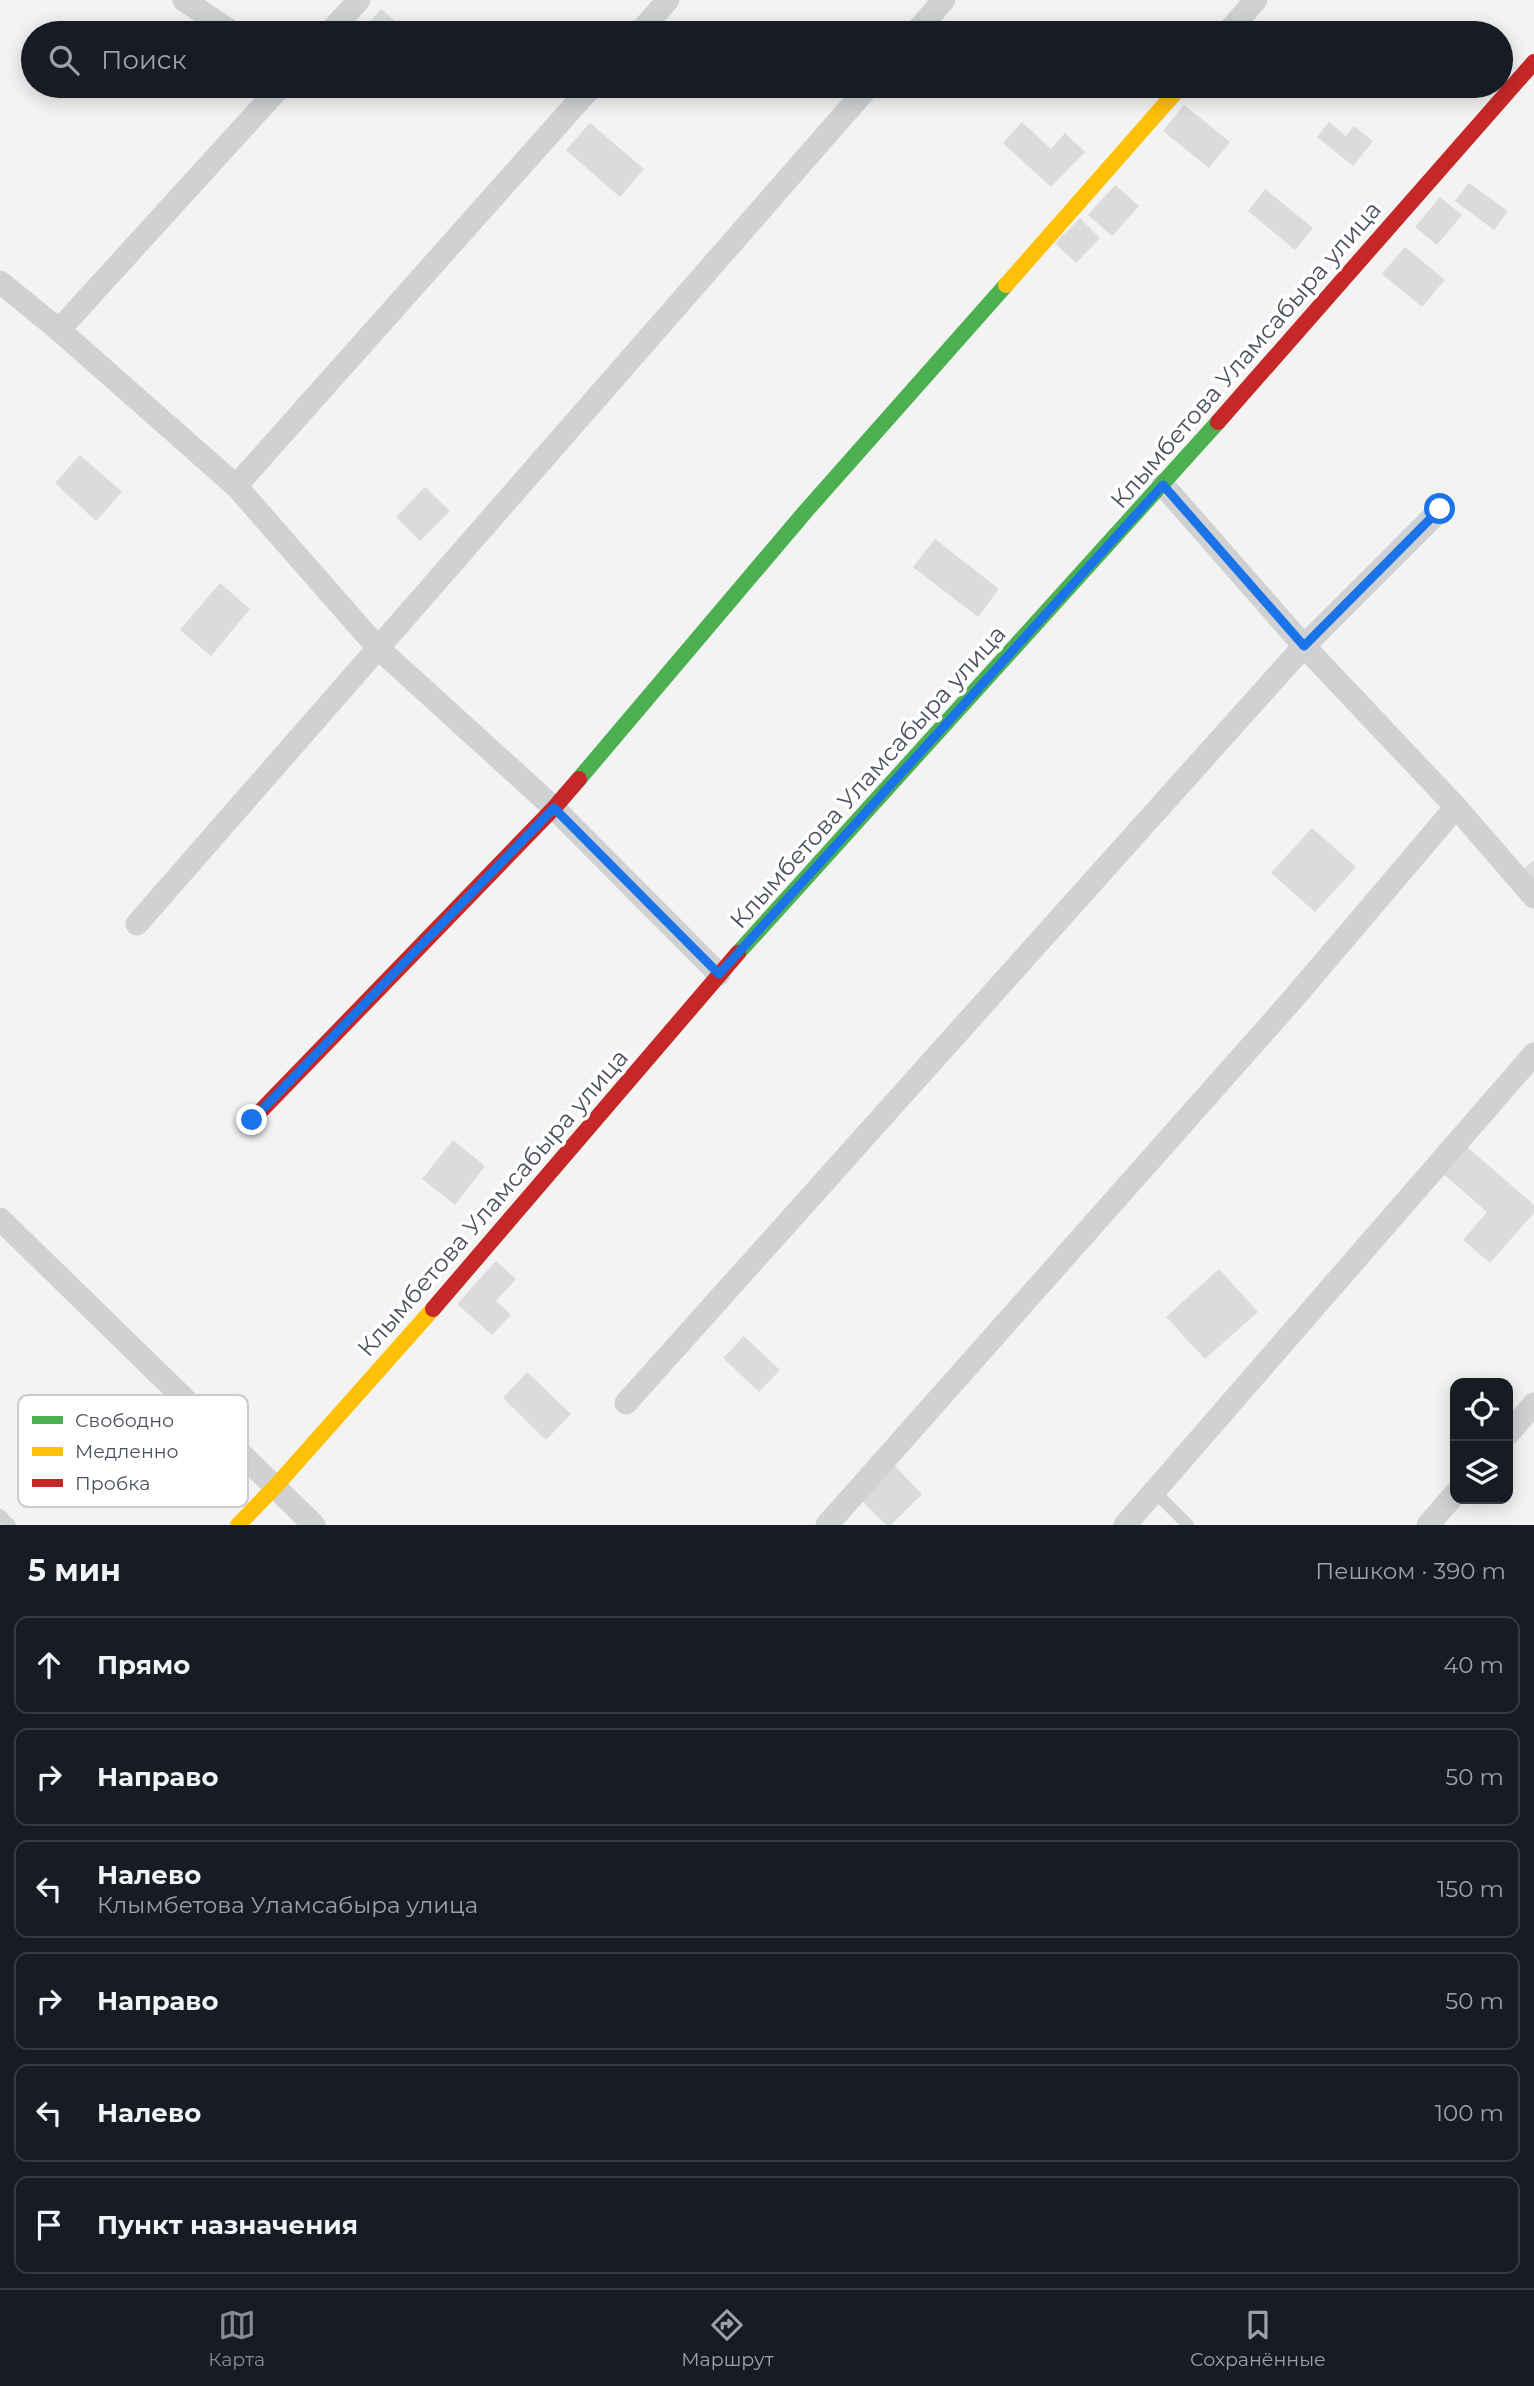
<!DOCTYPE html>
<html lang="ru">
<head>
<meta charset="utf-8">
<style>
	:root { --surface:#171b24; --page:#242831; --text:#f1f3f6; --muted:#9ea1a6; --line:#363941; --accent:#868a92 }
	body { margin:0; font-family:Montserrat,sans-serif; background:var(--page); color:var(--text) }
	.controls { position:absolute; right:21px; bottom:21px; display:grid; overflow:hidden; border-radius:14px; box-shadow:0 4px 18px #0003 }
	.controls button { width:63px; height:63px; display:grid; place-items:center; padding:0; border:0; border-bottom:2px solid var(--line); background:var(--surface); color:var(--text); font:35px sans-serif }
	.stop { position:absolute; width:21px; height:21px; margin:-16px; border:5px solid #1a73e8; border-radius:50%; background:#fff }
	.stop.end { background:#1a73e8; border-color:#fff; box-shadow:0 2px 7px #0008 }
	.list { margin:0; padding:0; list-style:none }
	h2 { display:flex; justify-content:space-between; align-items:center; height:91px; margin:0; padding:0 28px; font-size:30px }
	h2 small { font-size:23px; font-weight:400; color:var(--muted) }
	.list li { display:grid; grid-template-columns:46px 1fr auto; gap:21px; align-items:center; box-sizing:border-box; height:98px; margin:0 14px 14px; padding:0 14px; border:2px solid var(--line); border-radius:14px }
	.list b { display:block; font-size:26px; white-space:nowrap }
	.list p { margin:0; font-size:23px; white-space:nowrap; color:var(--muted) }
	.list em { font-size:23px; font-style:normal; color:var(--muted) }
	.icon { flex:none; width:38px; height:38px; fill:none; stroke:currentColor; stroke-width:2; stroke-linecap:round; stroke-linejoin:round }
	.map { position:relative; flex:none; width:1534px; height:1525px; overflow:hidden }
	.search { position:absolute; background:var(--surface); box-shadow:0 4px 18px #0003; left:21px; right:21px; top:21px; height:77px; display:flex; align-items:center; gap:18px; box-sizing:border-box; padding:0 24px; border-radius:38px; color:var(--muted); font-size:26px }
	.sheet { height:763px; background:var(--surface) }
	nav { display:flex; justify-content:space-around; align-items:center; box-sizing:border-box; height:98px; border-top:2px solid var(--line); background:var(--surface); font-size:19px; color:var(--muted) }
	nav a { display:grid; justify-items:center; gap:4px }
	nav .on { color:var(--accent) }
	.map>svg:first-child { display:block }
	.building { fill:#dadbdd }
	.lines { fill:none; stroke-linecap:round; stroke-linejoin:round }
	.lane { stroke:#cfd1d3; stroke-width:12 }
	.street { stroke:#cfd1d3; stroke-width:23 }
	.fast { stroke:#4caf50; stroke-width:16 }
	.slow { stroke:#ffc107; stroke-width:16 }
	.jam { stroke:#c62828; stroke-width:16 }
	.route { stroke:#1a73e8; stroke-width:9 }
	.labels { text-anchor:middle; stroke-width:7; stroke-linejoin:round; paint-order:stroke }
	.street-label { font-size:24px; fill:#4b525e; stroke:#fff }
	.key { fill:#fff; stroke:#c9cbcf; stroke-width:2 }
	.key-label { font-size:19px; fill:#4b525e }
</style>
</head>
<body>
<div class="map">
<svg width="1534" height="1525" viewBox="0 0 1534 1525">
	<rect width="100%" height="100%" fill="#f3f3f3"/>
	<g class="building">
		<path d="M381 9 409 33H360Z"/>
		<path d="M383 86H404L395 96Z"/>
		<path d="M1184 105 1230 142 1209 168 1163 131Z"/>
		<path d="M1022 122 1051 149 1065 133 1085 152 1051 187 1003 143Z"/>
		<path d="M1329 122 1346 136 1354 126 1373 141 1353 166 1317 137Z"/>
		<path d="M590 123 644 169 620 197 566 150Z"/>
		<path d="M1469 183 1508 211 1494 230 1455 201Z"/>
		<path d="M1115 185 1139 206 1112 236 1088 215Z"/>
		<path d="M1265 189 1313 228 1295 250 1248 211Z"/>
		<path d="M1440 197 1462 215 1437 245 1415 227Z"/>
		<path d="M1080 218 1100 238 1076 263 1055 243Z"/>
		<path d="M1405 247 1445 280 1422 307 1382 274Z"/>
		<path d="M80 455 122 492 96 521 55 483Z"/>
		<path d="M425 487 450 511 420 541 396 517Z"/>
		<path d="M935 539 999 589 978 617 913 567Z"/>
		<path d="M220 583 250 609 211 656 180 630Z"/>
		<path d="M1312 828 1356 867 1315 912 1271 873Z"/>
		<path d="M1534 860V882L1523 870Z"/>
		<path d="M453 1140 485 1166 455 1205 422 1179Z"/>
		<path d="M1465 1145 1534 1205V1213L1490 1263 1463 1240 1487 1212 1441 1172Z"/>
		<path d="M496 1261 516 1279 496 1301 511 1315 492 1335 457 1304Z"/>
		<path d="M1219 1269 1258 1312 1205 1359 1166 1317Z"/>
		<path d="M744 1336 780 1370 759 1392 723 1358Z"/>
		<path d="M527 1372 571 1414 546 1440 503 1398Z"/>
		<path d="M891 1462 922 1494 891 1525H886L857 1496Z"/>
	</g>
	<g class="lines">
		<g class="lane">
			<path d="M1154 1491 1188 1525"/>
			<path d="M0 1515 10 1525"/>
		</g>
		<g class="street">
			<path d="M184 0 233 33"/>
			<path d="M329 33 359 0"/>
			<path d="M639 33 668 0"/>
			<path d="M915 33 944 0"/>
			<path d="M1227 33 1256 0"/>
			<path d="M0 282 59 330 236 486 378 648 554 808 719 974"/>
			<path d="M59 330 281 86"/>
			<path d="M1163 485 1304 646 1456 807 1534 897"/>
			<path d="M236 486 592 86"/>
			<path d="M137 924 869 86"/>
			<path d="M0 1219 314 1525"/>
			<path d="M626 1403 1304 646 1440 510"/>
			<path d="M1508 1434 1534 1404"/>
			<path d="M827 1525 1293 999 1456 807"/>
			<path d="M1125 1525 1534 1054"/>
			<path d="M1428 1525 1455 1494"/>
		</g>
		<g class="fast">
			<path d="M579 779 805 512 1006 285"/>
			<path d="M738 953 1218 422"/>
		</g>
		<g class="slow">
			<path d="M1006 285 1181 86"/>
			<path d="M238 1525 274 1488 433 1309"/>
		</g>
		<g class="jam">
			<path d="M1218 422 1534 62"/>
			<path d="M252 1120 554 808 579 779"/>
			<path d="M433 1309 738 953"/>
		</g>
	</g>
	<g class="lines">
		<path class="route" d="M252 1120 554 808 719 974 1163 485 1304 646 1440 509"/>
	</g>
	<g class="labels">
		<g class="street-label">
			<text transform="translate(1246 355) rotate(-49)" y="8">Клымбетова Уламсабыра улица</text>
			<text transform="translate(868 777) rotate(-48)" y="8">Клымбетова Уламсабыра улица</text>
			<text transform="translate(493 1203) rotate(-49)" y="8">Клымбетова Уламсабыра улица</text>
		</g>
	</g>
	<rect x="18" y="1395" width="230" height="112" rx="10" class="key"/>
	<rect x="32" y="1416" width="31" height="8" fill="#4caf50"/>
	<rect x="32" y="1447" width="31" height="9" fill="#ffc107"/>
	<rect x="32" y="1479" width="31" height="8" fill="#c62828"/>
	<g class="key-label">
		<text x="75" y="1427">Свободно</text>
		<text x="75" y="1458">Медленно</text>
		<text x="75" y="1490">Пробка</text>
	</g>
</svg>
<div class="controls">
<button><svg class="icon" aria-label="locate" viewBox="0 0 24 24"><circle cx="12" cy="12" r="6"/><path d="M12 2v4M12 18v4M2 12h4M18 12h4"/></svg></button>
<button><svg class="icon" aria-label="layers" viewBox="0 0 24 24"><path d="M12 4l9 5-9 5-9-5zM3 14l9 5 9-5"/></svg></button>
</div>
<div class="stop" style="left:1440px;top:509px"></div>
<div class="stop end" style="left:252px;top:1120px"></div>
<div class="search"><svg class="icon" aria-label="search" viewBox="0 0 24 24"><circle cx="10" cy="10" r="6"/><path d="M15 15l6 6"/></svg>Поиск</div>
</div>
<section class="sheet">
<h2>5 мин<small>Пешком · 390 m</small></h2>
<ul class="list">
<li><svg class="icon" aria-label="ahead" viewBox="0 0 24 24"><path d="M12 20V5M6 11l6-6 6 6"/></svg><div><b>Прямо</b></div><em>40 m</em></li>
<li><svg class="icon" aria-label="right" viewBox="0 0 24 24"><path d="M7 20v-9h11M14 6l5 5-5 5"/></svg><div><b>Направо</b></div><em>50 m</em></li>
<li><svg class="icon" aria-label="left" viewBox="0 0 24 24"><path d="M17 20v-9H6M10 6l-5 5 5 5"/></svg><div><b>Налево</b><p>Клымбетова Уламсабыра улица</p></div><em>150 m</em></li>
<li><svg class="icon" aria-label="right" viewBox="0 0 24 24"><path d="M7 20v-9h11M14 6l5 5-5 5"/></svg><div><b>Направо</b></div><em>50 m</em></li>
<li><svg class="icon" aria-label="left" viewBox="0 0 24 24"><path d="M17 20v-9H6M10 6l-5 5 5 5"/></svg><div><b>Налево</b></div><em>100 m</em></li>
<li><svg class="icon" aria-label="arrive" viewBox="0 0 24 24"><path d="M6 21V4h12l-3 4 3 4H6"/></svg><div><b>Пункт назначения</b></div></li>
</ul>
</section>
<nav>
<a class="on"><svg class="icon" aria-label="map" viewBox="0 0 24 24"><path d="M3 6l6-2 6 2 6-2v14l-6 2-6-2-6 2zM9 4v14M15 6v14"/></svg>Карта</a>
<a><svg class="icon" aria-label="directions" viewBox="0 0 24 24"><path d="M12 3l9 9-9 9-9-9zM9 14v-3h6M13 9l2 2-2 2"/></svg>Маршрут</a>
<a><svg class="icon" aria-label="saved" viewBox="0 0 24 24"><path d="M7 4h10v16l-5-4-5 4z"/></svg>Сохранённые</a>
</nav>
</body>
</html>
